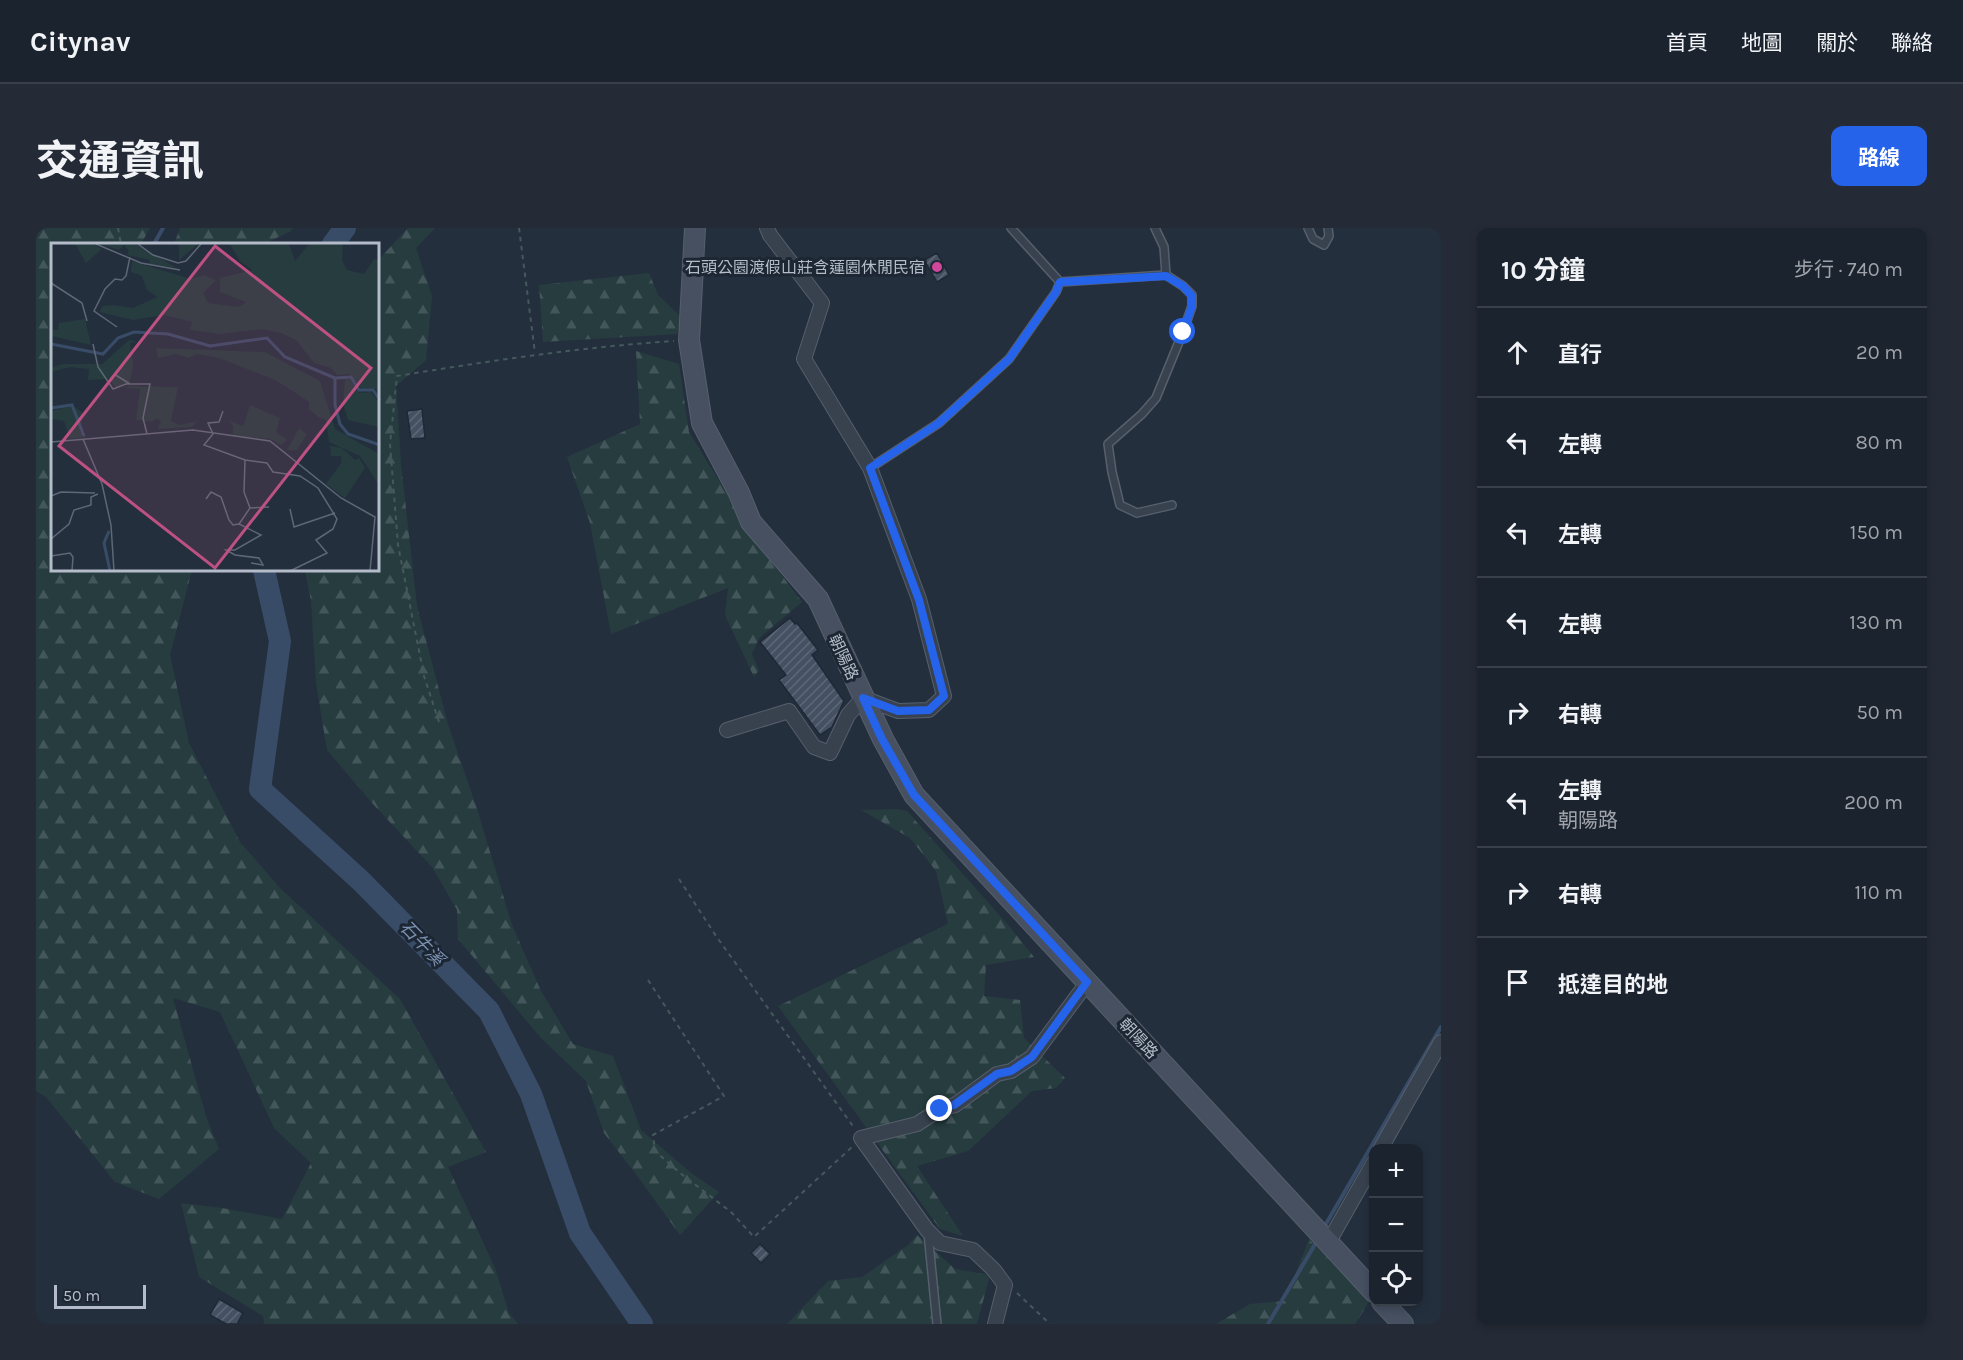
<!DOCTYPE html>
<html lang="zh-TW">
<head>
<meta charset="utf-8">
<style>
	:root { --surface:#1b232e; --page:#242b36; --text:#f1f3f6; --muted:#a0a4aa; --line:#39404a; --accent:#2563eb }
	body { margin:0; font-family:Karla,"Noto Sans TC",sans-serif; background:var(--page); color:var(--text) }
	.controls { position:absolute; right:18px; bottom:18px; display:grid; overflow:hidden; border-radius:12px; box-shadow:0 3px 9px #0003 }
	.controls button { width:54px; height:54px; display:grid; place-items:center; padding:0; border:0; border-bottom:2px solid var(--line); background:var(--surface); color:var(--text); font:30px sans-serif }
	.scale { position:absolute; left:18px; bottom:15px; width:92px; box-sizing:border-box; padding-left:6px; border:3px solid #b4bcc9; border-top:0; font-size:16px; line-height:21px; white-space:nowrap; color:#b4bcc9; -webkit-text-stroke:4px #1d2633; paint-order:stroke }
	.stop { position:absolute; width:18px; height:18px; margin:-14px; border:4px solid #2563eb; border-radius:50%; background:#fff }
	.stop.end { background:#2563eb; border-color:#fff; box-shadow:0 2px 6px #0008 }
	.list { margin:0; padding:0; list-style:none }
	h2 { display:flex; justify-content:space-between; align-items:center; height:78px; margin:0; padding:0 24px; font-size:26px }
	h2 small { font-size:20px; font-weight:400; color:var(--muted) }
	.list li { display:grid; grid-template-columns:39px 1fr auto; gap:18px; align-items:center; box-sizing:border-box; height:90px; padding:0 24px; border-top:2px solid var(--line) }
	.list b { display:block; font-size:22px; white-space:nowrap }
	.list p { margin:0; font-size:20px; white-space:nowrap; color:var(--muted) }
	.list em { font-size:20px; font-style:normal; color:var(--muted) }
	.icon { flex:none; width:33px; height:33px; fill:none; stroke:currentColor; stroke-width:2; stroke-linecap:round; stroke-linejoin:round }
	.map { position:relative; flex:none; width:1405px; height:1096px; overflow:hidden; border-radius:12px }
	header { display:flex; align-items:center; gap:36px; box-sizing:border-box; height:84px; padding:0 30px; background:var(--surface); border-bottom:2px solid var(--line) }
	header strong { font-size:28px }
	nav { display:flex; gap:33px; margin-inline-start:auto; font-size:21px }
	.intro { display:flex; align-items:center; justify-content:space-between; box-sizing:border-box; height:144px; padding:0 36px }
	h1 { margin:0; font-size:42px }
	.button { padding:15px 27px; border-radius:12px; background:var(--accent); color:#fff; font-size:21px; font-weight:700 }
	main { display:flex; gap:36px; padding:0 36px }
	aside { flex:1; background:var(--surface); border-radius:12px; box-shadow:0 3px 9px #0003 }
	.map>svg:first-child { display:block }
	.forest { fill:url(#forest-firs) }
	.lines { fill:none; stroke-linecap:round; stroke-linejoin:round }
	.stream { stroke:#394c67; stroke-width:4 }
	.river { stroke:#394c67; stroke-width:22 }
	.building { fill:url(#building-hatch); stroke:#1f2835; stroke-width:1.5 }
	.lane-casing { stroke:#565f6c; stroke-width:10 }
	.street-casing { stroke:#565f6c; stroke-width:16 }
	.secondary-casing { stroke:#565f6c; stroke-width:22 }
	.path { stroke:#44595c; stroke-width:2; stroke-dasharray:4.5 4.5; stroke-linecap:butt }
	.lane { stroke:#38414e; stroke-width:7 }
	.street { stroke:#38414e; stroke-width:14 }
	.secondary { stroke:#465061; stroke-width:20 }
	.route { stroke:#2563eb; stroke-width:8 }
	.hotel-dot { fill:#d1479c; stroke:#1d2633; stroke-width:2 }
	.labels { text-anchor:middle; stroke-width:6; stroke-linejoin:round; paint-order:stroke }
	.poi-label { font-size:16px; fill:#b4bcc9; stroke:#1d2633; text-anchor:end }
	.street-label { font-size:16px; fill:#b4bcc9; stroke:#1d2633 }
	.water-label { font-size:18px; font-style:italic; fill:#7c92b1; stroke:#1d2633 }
	.inset-river { fill:none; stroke:#394c67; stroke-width:3 }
	.inset-road { fill:none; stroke:#5e6776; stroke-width:1.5 }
	.view { fill:#bd5182; fill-opacity:0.15; stroke:#bd5182; stroke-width:3 }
	.inset-edge { fill:none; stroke:#b4bcc9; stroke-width:3 }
</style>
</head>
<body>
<header>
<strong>Citynav</strong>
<nav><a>首頁</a><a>地圖</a><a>關於</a><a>聯絡</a></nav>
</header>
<div class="intro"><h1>交通資訊</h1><a class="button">路線</a></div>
<main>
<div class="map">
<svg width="1405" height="1096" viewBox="0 0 1405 1096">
	<defs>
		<pattern id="forest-firs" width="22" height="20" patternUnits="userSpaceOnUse" patternTransform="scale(1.5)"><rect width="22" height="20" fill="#263c3f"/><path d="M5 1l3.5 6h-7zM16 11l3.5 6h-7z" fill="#435659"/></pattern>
		<pattern id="building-hatch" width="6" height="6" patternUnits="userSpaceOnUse" patternTransform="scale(1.5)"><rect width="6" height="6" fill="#455162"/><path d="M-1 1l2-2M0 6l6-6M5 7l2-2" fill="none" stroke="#5d6877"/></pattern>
	</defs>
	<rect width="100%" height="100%" fill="#242f3e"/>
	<g class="forest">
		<path d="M0 0H114L105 16H16V342H156L134 427 153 515 204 614 245 661 364 771 450 924 412 939 459 1040 473 1085 482 1096H228L227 1088 163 1049 145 975 186 980 246 991 275 935 238 900 184 784 137 770 170 888 183 921 123 971 79 954 10 869 0 863Z"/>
		<path d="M144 0H257L255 3 228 16H138Z"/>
		<path d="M372 0H399L380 20 396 68 390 132 360 158 365 236 381 378 412 496 442 584 476 697 505 763 537 816 577 828 605 902 655 945 683 964 644 1007 602 949 568 905 550 853 505 810 422 711 421 682 396 639 337 576 291 522 280 455 275 373 269 342H342V32Z"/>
		<path d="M613 45 622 67 645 89 641 106 507 114 503 57Z"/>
		<path d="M600 123 643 136 653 204 722 316 766 374 723 410 716 426 723 442 718 449 689 387 692 360 575 406 554 295 531 229 604 196Z"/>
		<path d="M861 581 871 583 973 698 998 729 950 737 948 768 984 772 988 810 1029 850 1020 860 996 863 932 923 881 938 927 1008 904 1001 742 778 912 696 900 643 874 610 825 582Z"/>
		<path d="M881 1007 919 1041 954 1047 941 1096H751L792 1053 826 1049 872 1017Z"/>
		<path d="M1273 1011 1333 1074 1319 1096H1180L1214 1076 1249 1073Z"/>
	</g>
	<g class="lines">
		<g class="stream">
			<path d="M118 16 127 0"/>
			<path d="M1287 1001 1405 799"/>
			<path d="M1232 1096 1281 1013"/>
		</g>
		<g class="river">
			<path d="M297 16 309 0"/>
			<path d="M228 342 244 413 224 561 325 653 453 783 495 866 544 1005 606 1096"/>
		</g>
	</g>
	<g class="building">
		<path d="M901 25 913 47 901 54 888 32Z"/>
		<path d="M386 181 389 210 375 211 371 183Z"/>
		<path d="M754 390 759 396 761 395 782 422 776 427 808 473 796 499 784 507 743 452 750 447 724 414Z"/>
		<path d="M724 1016 734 1026 725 1035 715 1025Z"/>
		<path d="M183 1071 207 1085 201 1096H190L174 1087Z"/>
	</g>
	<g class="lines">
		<defs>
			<g id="lane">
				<path d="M975 0 1024 54"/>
				<path d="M1272 0 1277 11 1288 17 1293 8 1292 0"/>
				<path d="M1130 47 1147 58 1156 67V78L1147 104 1120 170 1106 186 1072 216 1076 244 1084 277 1101 285 1136 277"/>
				<path d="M834 240 903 195 973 131 1020 64 1024 54 1130 47 1128 19 1119 0"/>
				<path d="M892 1005 901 1096"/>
			</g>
			<g id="street">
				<path d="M691 502 753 483 778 519 794 525 812 487 827 470 862 483 893 482 908 468 883 371 834 240 768 131 786 75 734 7 731 0"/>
				<path d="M1345 920 1405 814"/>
				<path d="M1292 1015 1338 934"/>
				<path d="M959 1096 969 1057 958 1042 937 1022 904 1015 891 1002 825 910 881 896 904 881 919 877 961 846 975 843 996 829 1051 755"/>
			</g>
			<g id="secondary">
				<path d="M659 0 653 112 666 195 703 265 715 294 782 371 847 511 878 567 1338 1064"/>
				<path d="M1346 1074 1367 1096"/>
			</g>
		</defs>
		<use href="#lane" class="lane-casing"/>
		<use href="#street" class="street-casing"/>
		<use href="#secondary" class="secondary-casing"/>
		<g class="path">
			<path d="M82 0 85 16"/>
			<path d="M483 0 499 125"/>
			<path d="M403 494 388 448 362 317 354 216 361 148C453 133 545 119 638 113"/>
			<path d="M643 651 680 708 819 901"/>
			<path d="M612 752 688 868 617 907 619 923 644 945 695 984 718 1009 816 919"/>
			<path d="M981 1065 1014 1096"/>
		</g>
		<use href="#lane" class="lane"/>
		<use href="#street" class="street"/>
		<use href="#secondary" class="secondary"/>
	</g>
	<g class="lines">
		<path class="route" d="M904 881 918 877 961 846 975 843 996 829 1051 754 878 567 846 511 827 470 862 483 893 482 908 468 883 372 834 240 903 195 973 131 1020 64 1024 54 1130 48 1147 58 1156 68V78L1147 104"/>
	</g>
	<circle class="hotel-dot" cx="901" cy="39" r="6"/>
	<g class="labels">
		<g class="poi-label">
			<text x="889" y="45">石頭公園渡假山莊含蓮園休閒民宿</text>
		</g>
		<g class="street-label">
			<text transform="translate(808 429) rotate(65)" y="6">朝陽路</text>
			<text transform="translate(1103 810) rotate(47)" y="6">朝陽路</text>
		</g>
		<g class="water-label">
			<text transform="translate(386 715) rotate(46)" y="6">石牛溪</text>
		</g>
	</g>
	<g transform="translate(15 15)">
		<rect width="328" height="328" fill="#242f3e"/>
		<path d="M24 1H42L51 6 35 20Z" fill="#263c3f"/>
		<path d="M49 1H84L126 25 98 21 99 17 76 12 78 8 73 2 68 7ZM128 1H147L128 17ZM179 1H238L244 18 258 1H292L291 17 296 27 313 31 323 16 328 17V155L325 146 310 145 299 131 286 132 280 125 263 120 245 97 230 90 210 86 170 91 139 87 141 79 113 72 82 77 48 69 52 63 62 62 82 65 106 54 96 47 91 33 80 29 81 18 140 36 153 32 165 37 152 50 157 60 188 64 195 59 169 49V35L201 27 189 18ZM34 76 40 102 0 93V87H7L8 80ZM78 97 86 99 79 100 82 121 79 139 65 145 58 136 37 137 38 126 19 124 0 129V125L12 121H51ZM105 105 214 109 269 138 284 186 328 211V242L309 213 278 199 275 177 267 174 258 166V159L246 151 224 137 168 115 145 111 138 115 125 111 107 115ZM294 136 300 137 308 150 320 149 328 159V184L297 177 292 161ZM77 143 127 144 120 178 129 182 146 178 141 184 106 186 110 179 106 175 101 179 85 177 89 146 74 145ZM199 162 229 175 225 189 236 197 230 202 219 196 182 193V183L177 177 192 183ZM22 163 33 171 29 184 35 194 19 196 13 178 0 176V168ZM248 185 256 191 246 207H236ZM279 203 291 205 304 217 308 215 314 225 294 255 275 241 291 219 290 213H280Z" fill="#263c3f"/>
		<path class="inset-river" d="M0 101 52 111 67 95 83 89 117 91 159 103 216 95 234 114 284 135V162L289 181 297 191 329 202M284 135 300 134 308 147H322L329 157M0 165 21 162 33 193M58 288 53 300 59 328"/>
		<path class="inset-road" d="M45 1 90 20 129 27M87 1 102 12 127 20 135 18 150 1M0 40 31 60 36 78M66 84 43 68 54 46 64 36 71 37 75 33 79 14M42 101 47 124 62 146 75 141H99L92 175 96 191M63 131 79 141M172 168 168 179 157 180 162 191 153 202 194 217 216 220 222 229 249 233 267 245 286 276 282 286 265 297 276 310 239 328M32 196 51 241 60 282 63 328M0 199 142 187 219 198 290 255 324 274 319 328M194 217 193 249 199 265 188 281 210 292 184 307H175L184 312 208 315 212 322 200 320M0 253 10 249 44 250M155 256 160 249 170 254 178 277 182 282 188 281M199 265 218 264M239 266 243 284 284 270M0 296 18 281 23 267 40 262V254L47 251M0 313 19 310 22 314 21 328"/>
		<path class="view" d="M164 3 320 125 164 325 8 203Z"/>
		<rect width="328" height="328" class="inset-edge"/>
	</g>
</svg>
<div class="controls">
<button>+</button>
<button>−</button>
<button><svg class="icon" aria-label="locate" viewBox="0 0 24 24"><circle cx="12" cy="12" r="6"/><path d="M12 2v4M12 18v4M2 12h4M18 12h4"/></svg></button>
</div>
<div class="scale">50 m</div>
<div class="stop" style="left:1147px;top:104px"></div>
<div class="stop end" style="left:904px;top:881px"></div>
</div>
<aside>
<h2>10 分鐘<small>步行 · 740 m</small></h2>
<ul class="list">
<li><svg class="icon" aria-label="ahead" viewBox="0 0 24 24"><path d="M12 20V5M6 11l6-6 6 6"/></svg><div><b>直行</b></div><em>20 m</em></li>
<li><svg class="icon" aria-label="left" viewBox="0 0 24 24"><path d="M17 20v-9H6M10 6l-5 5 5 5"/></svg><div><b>左轉</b></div><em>80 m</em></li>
<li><svg class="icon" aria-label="left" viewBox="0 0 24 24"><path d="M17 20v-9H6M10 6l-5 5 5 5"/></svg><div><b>左轉</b></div><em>150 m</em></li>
<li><svg class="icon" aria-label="left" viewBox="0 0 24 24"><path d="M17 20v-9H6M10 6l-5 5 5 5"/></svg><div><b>左轉</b></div><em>130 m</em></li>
<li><svg class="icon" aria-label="right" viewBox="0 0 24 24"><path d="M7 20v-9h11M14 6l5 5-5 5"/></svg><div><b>右轉</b></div><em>50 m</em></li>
<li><svg class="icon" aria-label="left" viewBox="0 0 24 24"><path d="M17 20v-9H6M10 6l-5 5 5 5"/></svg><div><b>左轉</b><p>朝陽路</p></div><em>200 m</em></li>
<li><svg class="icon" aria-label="right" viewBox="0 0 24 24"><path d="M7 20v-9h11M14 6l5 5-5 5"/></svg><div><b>右轉</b></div><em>110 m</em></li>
<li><svg class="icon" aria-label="arrive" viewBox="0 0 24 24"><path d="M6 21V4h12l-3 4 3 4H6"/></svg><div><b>抵達目的地</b></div></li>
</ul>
</aside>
</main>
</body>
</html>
